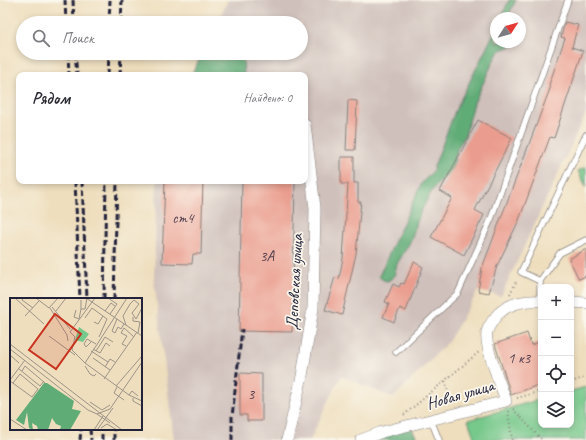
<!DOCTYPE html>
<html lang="ru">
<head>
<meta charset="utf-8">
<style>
	:root { --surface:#fff; --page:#f2f2f3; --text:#2b2b33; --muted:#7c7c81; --line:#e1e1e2 }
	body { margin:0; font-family:Caveat,sans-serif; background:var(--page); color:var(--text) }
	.controls { position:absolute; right:12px; bottom:12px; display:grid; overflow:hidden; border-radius:8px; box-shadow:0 2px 6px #0003 }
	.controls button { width:36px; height:36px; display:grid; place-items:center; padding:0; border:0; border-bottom:1px solid var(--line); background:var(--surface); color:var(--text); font:20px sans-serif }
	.compass { position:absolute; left:490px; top:12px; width:36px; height:36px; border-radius:50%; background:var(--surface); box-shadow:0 2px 6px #0003; rotate:54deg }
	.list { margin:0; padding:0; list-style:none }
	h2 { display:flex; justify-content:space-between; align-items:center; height:52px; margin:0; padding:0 16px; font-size:17px }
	h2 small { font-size:13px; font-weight:400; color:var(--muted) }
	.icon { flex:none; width:22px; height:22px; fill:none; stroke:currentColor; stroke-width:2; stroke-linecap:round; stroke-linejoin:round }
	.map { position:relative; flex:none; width:586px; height:440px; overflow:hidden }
	.search { position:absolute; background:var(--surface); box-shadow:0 2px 6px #0003; left:16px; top:16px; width:292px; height:44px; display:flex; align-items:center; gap:10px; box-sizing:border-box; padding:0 14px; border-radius:22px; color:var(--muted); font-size:15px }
	.panel { position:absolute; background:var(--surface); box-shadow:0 2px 6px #0003; left:16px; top:72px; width:292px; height:112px; border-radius:8px }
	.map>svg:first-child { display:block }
	.industrial { fill:#cfc0bb; fill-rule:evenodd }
	.green { fill:#76c88b; stroke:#4c7563 }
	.forest { fill:#60ac77; stroke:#416759 }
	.building { fill:#ea9d8e }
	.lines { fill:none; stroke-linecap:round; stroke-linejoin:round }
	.lane-casing { stroke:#88807c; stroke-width:7 }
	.street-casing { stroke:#88807c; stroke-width:12 }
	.path { stroke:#88807c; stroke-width:2; stroke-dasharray:1 3; stroke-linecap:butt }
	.lane { stroke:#fff; stroke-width:5.5 }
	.street { stroke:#fff; stroke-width:11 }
	.rail { stroke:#22223b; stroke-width:3; stroke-dasharray:6 3; stroke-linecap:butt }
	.labels { text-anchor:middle; stroke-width:3.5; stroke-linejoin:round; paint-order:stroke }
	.number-label { font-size:15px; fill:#544150 }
	.street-label { font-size:17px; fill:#22223b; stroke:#fbf7ec }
	.inset-road { fill:none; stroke:#9c9389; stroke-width:1 }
	.view { fill:#c8321e; fill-opacity:0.15; stroke:#c8321e; stroke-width:2 }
	.inset-edge { fill:none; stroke:#22223b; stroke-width:2 }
</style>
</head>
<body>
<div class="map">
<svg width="586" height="440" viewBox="0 0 586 440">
	<rect width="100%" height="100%" fill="#fbf7ec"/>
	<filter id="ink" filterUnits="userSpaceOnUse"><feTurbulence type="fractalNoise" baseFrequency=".025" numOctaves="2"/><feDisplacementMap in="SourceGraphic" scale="8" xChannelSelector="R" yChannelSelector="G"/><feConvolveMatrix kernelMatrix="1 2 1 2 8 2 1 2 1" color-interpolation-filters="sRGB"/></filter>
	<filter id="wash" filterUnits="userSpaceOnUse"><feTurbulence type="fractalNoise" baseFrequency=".012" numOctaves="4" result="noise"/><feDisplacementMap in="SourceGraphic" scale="16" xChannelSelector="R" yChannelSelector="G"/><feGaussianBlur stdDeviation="0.9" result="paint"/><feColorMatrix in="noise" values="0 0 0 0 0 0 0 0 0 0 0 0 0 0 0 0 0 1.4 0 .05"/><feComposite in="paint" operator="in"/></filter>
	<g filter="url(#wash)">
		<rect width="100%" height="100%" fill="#eedebd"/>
		<path class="industrial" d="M228 0H586V113L501 296 478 291 448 342 393 398 341 376 310 440H174L154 280 157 181H305V75H190L201 53H301V23H217ZM496 18H520V42H496Z"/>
		<g class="green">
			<path d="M586 167V187L578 171Z"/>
			<path d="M586 387V440H475L468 420 541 399V425H571V391Z"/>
		</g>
		<g class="forest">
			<path d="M509 0H516L507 18H501Z"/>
			<path d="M496 29V42H514L511 46 499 51 493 62 474 103 465 136 458 147 452 168 433 189 421 211 410 242 397 264 394 276 388 281 383 280 379 276 421 184 432 172 455 111Z"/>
			<path d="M230 55 243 56 244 75H191L200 59 224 57Z"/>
			<path d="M411 427 418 440H370Z"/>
		</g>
		<g id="blocks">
			<g class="building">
				<path d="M565 22 578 25 572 47 583 51 554 138 550 137 519 220 497 266 489 293 478 291 482 268 551 86 549 85 565 38 561 37Z"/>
				<path d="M348 100 357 101 355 150H346Z"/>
				<path d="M478 120 512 138 475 210 484 215 464 255 431 237 452 198 440 191Z"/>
				<path d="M341 157H354V183H358V202H361L356 254 342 315 325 310 335 277 339 279 343 258 348 184H341Z"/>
				<path d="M165 181H203L201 254H193L192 264 162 263Z"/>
				<path d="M242 181H295L292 332 239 331Z"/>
				<path d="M586 249V276L579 279 569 259Z"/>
				<path d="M414 262 423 267 406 311 400 308 394 322 383 317 389 304 385 302 393 284 399 287 401 283 404 284Z"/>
				<path d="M527 333 531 345 541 341V384L511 395 495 344Z"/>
				<path d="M240 373 262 374V421H247V415H240Z"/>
			</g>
		</g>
	</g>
	<g filter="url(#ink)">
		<use href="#blocks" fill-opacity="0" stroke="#88807c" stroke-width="1"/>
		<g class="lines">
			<defs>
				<g id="lane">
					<path d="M540 281 521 272 586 135"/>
					<path d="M540 301V281L560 253 586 240"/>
					<path d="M396 352 458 293 491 219 568 0"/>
					<path d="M431 420 439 440"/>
				</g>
				<g id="street">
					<path d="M571 302 586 303"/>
					<path d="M287 440 302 376 313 308 315 208 305 125"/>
					<path d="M361 440 382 432 506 401C501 385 484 347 487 332 488 326 494 319 498 314 510 302 525 300 541 301"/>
				</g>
			</defs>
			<use href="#lane" class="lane-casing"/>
			<use href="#street" class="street-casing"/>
			<g class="path">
				<path d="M510 294 517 280"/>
				<path d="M445 381 452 403"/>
				<path d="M571 382 586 377"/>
				<path d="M517 398 541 391"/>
				<path d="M513 409 542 440"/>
				<path d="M508 411 512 440"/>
				<path d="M404 415 479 352"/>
			</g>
			<use href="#lane" class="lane"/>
			<use href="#street" class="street"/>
			<g class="rail">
				<path d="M65 0 66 23"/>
				<path d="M73 0 74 23"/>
				<path d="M109 23 110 0"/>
				<path d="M121 23 122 0"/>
				<path d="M68 53 69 75"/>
				<path d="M75 53 77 75"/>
				<path d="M108 75 109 53"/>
				<path d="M120 75 121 53"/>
				<path d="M75 181 80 299"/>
				<path d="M82 181 87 299"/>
				<path d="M104 299 106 181"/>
				<path d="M114 299 117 181"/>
				<path d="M90 429 91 440"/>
				<path d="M80 440 81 429"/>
				<path d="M102 440V429"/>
				<path d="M114 440V429"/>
				<path d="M232 440V417L242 329"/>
			</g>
		</g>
	</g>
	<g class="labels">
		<g class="number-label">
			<text x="183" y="223">ст4</text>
			<text x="267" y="261">3А</text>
			<text x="519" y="363">1 к3</text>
			<text x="251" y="399">3</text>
		</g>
		<g class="street-label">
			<text transform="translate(294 282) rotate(-87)" y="6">Деповская улица</text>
			<text transform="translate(460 394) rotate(-16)" y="6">Новая улица</text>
		</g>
	</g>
	<g transform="translate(10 298)">
		<rect width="132" height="132" fill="#eedebd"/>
		<path d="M69 29 79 36 73 44 65 42Z" fill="#76c88b"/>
		<path d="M34 85H37L64 103 62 111 71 113 60 132H50L51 128 46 126 42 120 38 132H28L27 128 22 125 23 132 19 130 17 114 14 127 6 122Z" fill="#60ac77"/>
		<path class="inset-road" d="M5 0 34 26M13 0 12 2 23 10M26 0 39 10 48 0M76 0 132 38M98 0 107 6 100 16M71 2V11H75L77 0M42 9 60 31M40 10 57 37 58 43M66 12 64 19 69 21 71 11M46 13 56 0M95 13 101 5 105 8M15 18 29 3M123 19V23L130 24 128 35M75 20 82 10 97 21 89 39M107 21 102 33 105 35 108 29 111 31 114 26M84 24 88 26 93 18M116 27 113 18 120 6 124 2 129 6 122 15 126 21 132 10M39 38 65 57M81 44 76 49 74 46 77 41 86 46M0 46 112 132M116 48 112 46 117 38 111 35 114 30 124 39M0 51 78 112 87 116 100 111 132 64M83 51 90 55 96 45 100 48M81 53 98 64M86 53 95 39 103 44M0 57 9 65M83 60 100 72M75 65 62 52 65 39 60 34 85 0M75 65 117 0M75 65 119 97 132 103M75 68 80 76 84 78 86 76M95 69 100 61 105 64M9 71 30 88 34 83M12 73 15 68 35 85M94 81 127 34M0 82 15 62M0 83 22 99 28 91 10 76 3 85M106 88 132 58M107 89 104 95 114 102M119 97 122 93 128 98M123 100V103L132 108M80 104 92 112 100 107M87 116 100 125M0 121 17 132M91 130 97 126 107 132M84 132 93 118M87 132 103 110"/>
		<path class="view" d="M45 16 71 36 46 71 19 52Z"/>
		<rect width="132" height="132" class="inset-edge"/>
	</g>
</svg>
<div class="controls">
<button>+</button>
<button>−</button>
<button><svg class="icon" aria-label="locate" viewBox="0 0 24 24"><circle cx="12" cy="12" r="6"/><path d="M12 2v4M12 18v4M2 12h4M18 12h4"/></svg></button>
<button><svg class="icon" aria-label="layers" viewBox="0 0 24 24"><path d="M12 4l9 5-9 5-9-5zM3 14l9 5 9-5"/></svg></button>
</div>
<svg class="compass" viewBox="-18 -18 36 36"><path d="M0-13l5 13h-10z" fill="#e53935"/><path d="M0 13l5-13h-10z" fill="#7c7c81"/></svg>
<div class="search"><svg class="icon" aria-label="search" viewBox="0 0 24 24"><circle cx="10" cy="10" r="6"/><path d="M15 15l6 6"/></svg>Поиск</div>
<section class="panel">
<h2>Рядом<small>Найдено: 0</small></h2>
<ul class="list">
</ul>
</section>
</div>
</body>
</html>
